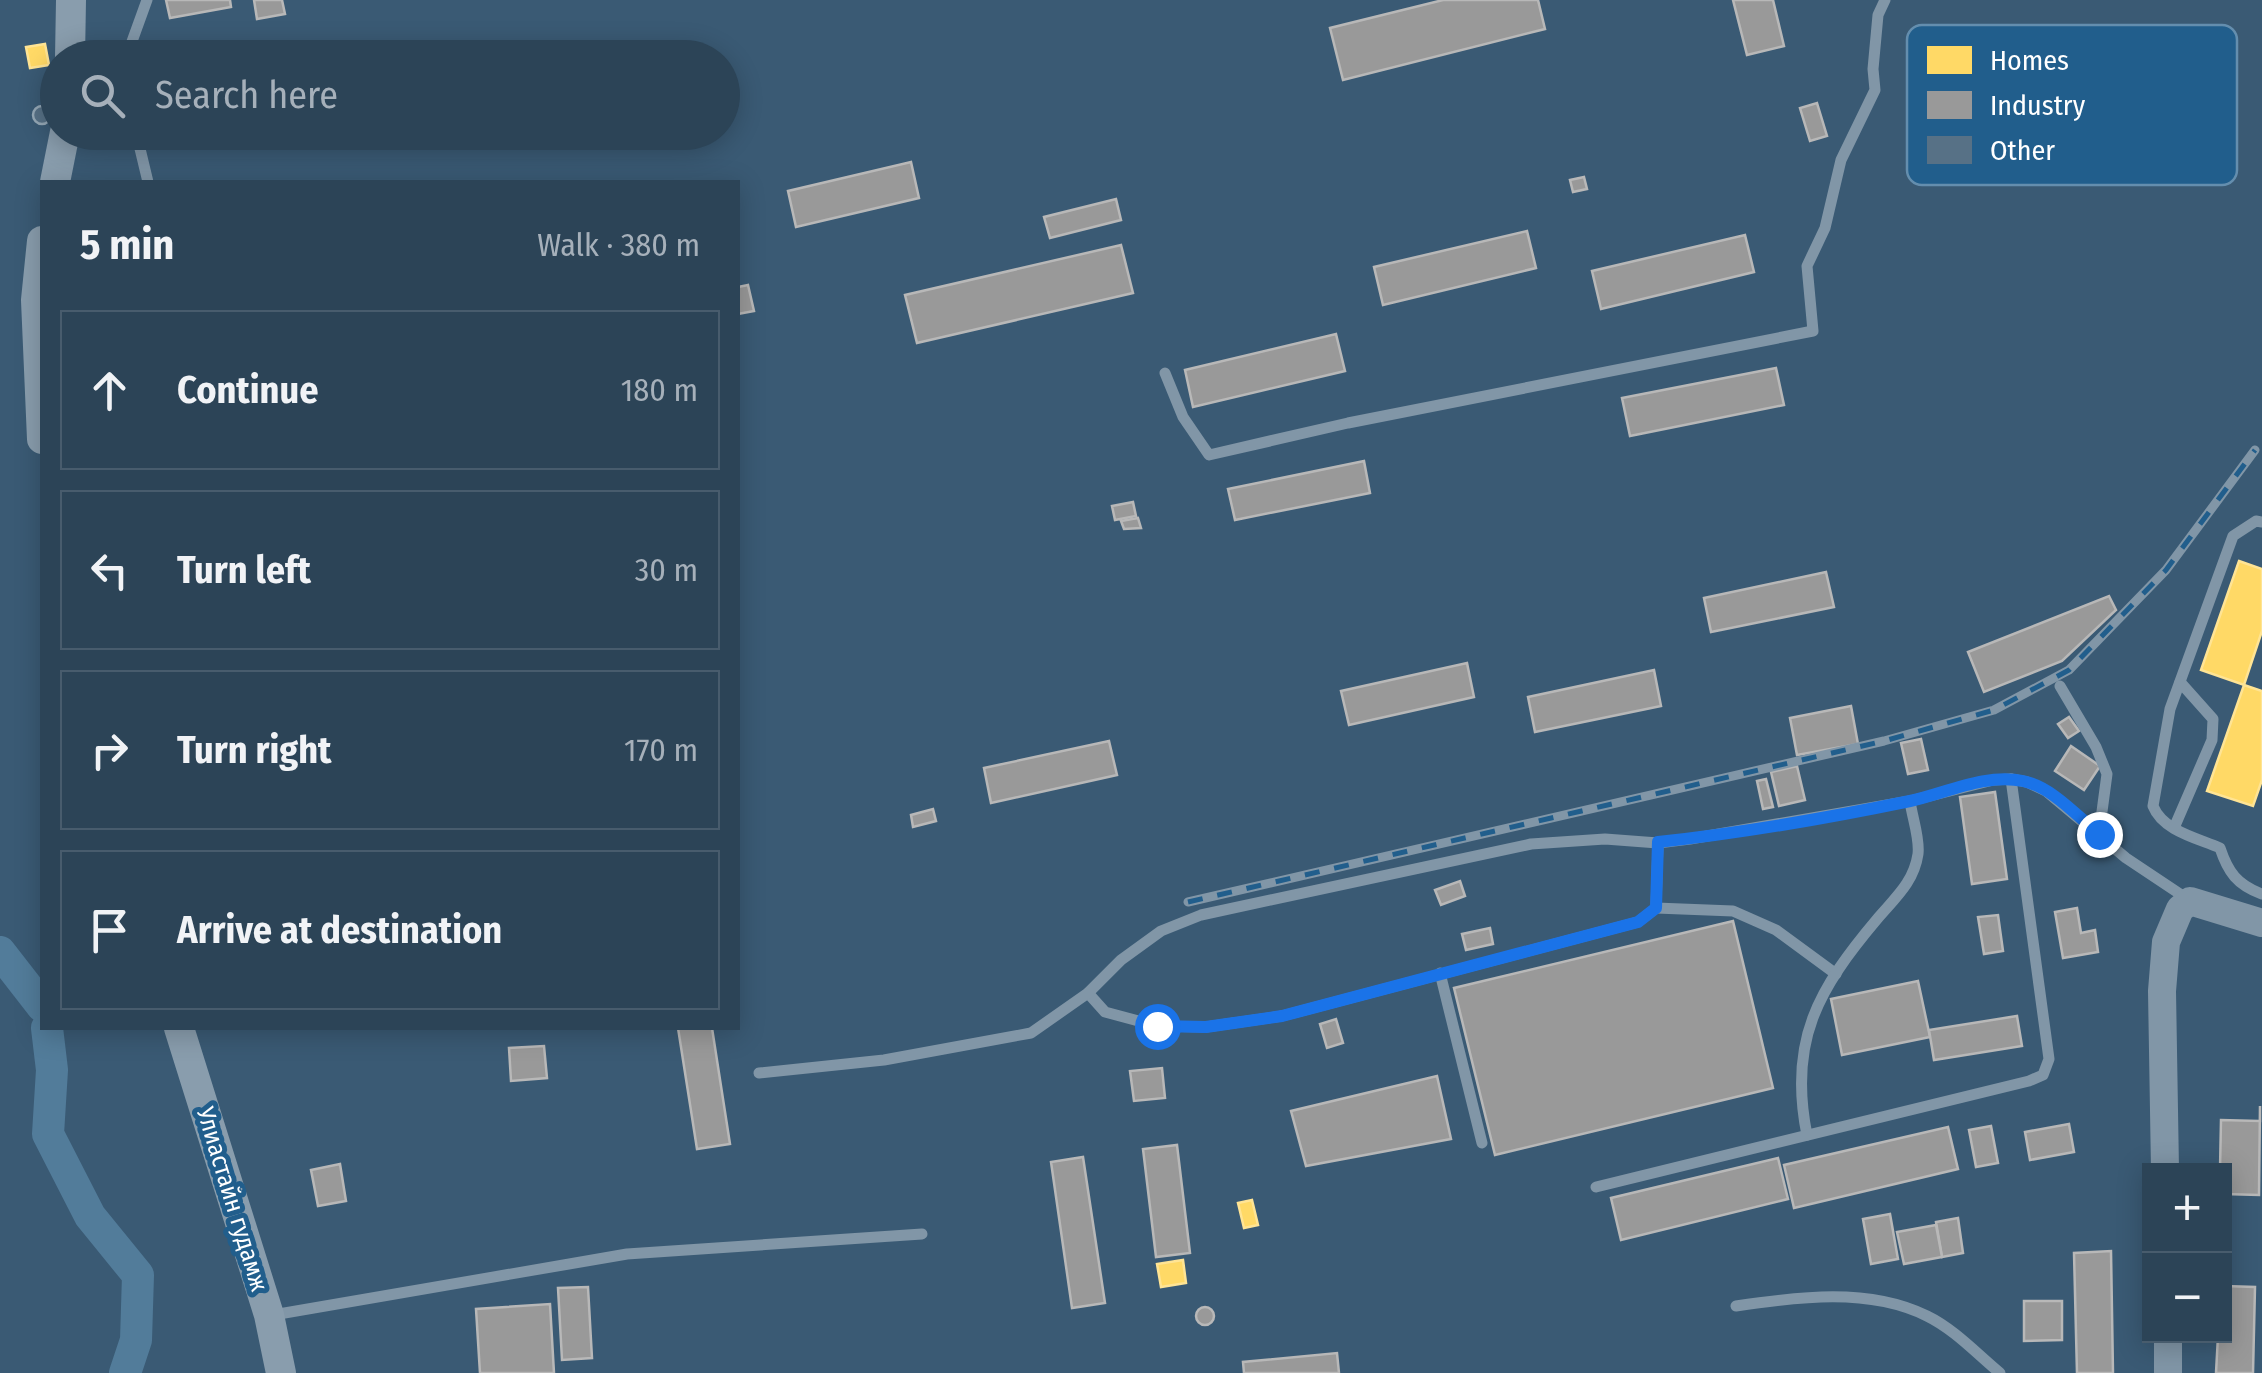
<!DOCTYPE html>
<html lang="en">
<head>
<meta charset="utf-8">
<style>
	:root { --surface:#2c4457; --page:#344b5d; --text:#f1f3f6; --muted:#a6b0ba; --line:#485c6d }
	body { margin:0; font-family:"Fira Sans Condensed",sans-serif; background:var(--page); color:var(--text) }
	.controls { position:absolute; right:30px; bottom:30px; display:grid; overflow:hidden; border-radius:0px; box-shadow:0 5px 25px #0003 }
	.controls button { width:90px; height:90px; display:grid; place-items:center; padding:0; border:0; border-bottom:2px solid var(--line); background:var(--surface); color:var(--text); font:50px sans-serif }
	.stop { position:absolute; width:30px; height:30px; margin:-22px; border:8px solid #1a73e8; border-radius:50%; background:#fff }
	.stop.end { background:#1a73e8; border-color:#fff; box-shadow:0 2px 10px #0008 }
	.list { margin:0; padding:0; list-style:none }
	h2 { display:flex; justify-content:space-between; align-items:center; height:130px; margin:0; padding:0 40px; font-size:42px }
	h2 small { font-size:32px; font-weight:400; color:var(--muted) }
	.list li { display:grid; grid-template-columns:65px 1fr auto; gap:30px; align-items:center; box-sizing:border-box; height:160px; margin:0 20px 20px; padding:0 20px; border:2px solid var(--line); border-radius:0px }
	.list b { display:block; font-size:38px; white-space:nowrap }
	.list em { font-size:32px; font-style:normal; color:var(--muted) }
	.icon { flex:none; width:55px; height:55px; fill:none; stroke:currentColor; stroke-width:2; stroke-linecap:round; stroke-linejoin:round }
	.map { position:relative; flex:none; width:2262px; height:1373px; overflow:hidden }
	.search { position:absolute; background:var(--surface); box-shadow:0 5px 25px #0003; left:40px; top:40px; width:700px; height:110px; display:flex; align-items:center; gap:25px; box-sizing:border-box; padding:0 35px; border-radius:55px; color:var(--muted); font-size:38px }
	.panel { position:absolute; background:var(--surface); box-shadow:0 5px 25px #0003; left:40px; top:180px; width:700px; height:850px; border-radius:0px }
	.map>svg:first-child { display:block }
	.homes { fill:#ffd966; stroke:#ffe494; stroke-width:2.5 }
	.industry { fill:#999; stroke:#b8b8b8; stroke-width:2.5 }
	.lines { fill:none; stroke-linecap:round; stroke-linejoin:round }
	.river { stroke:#527c9a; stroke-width:32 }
	.building { fill:#577186; stroke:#95a8b6; stroke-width:2.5 }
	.service { stroke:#8196a7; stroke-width:11 }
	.tertiary { stroke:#8196a7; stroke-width:28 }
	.secondary { stroke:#899dad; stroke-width:30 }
	.rail-casing { stroke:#8196a7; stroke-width:9 }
	.rail { stroke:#215e8c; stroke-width:5; stroke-dasharray:15; stroke-linecap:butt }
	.route { stroke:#1a73e8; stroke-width:12 }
	.labels { text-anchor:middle; stroke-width:10; stroke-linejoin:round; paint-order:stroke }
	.street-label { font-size:25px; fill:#fff; stroke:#215e8c }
	.key { fill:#215e8c; stroke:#648eae; stroke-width:2.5 }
	.key-label { font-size:28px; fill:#fff }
</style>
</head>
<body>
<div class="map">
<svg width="2262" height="1373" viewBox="0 0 2262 1373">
	<rect width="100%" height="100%" fill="#3a5a74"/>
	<g class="homes">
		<path d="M45 44 49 65 30 68 26 47Z"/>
		<path d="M2239 561 2262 569V631L2244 685 2201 670Z"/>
		<path d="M2244 685 2262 691V780L2253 806 2207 791Z"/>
		<path d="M1252 1200 1258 1225 1244 1228 1238 1203Z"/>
		<path d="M1183 1260 1186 1283 1161 1287 1157 1264Z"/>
	</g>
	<g class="industry">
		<path d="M166 0H230L231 7 170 18Z"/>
		<path d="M254 0H282L285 14 257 19Z"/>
		<path d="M1443 0H1538L1545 29 1343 80 1330 28Z"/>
		<path d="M1733 0H1773L1784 46 1747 55Z"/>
		<path d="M1817 103 1827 136 1810 141 1800 108Z"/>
		<path d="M911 162 919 198 796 227 788 191Z"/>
		<path d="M1584 177 1587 189 1573 192 1570 180Z"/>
		<path d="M1116 199 1121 220 1050 238 1044 217Z"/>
		<path d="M1527 231 1536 268 1383 305 1374 267Z"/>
		<path d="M1745 235 1754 272 1601 309 1592 271Z"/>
		<path d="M1121 245 1133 293 917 343 905 295Z"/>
		<path d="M748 285 754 311 738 314V287Z"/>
		<path d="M1336 334 1345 371 1193 407 1185 370Z"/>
		<path d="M1776 368 1784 405 1630 436 1622 398Z"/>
		<path d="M1364 461 1370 493 1235 520 1228 489Z"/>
		<path d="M1133 502 1136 516 1115 520 1112 506Z"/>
		<path d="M1138 518 1141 528 1124 529 1121 521Z"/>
		<path d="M1826 572 1834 607 1711 632 1704 598Z"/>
		<path d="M2109 596 2116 610 2062 661 1984 692 1968 652Z"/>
		<path d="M1467 663 1474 697 1349 725 1341 691Z"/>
		<path d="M1654 670 1661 706 1535 732 1528 697Z"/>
		<path d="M1851 706 1858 744 1797 755 1790 718Z"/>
		<path d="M2069 717 2079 731 2068 738 2058 724Z"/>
		<path d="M1921 739 1928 770 1908 774 1901 743Z"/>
		<path d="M1109 741 1117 775 991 803 984 768Z"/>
		<path d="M2071 746 2100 766 2084 790 2055 771Z"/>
		<path d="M1797 766 1805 800 1779 806 1771 772Z"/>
		<path d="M1766 779 1773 807 1763 809 1757 781Z"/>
		<path d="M1995 792 2007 879 1972 884 1960 797Z"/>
		<path d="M933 809 936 821 913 827 911 815Z"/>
		<path d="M1460 881 1465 896 1441 905 1435 890Z"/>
		<path d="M2077 908 2081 933 2095 930 2098 952 2063 958 2055 912Z"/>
		<path d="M1998 915 2003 951 1984 954 1978 917Z"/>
		<path d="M1733 921 1773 1088 1495 1155 1454 988Z"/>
		<path d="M1490 928 1493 944 1466 950 1462 934Z"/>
		<path d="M1918 981 1930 1037 1842 1055 1831 999Z"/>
		<path d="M2017 1016 2022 1046 1934 1060 1929 1030Z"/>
		<path d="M1336 1019 1343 1043 1327 1048 1320 1024Z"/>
		<path d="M678 1028H712L730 1144 697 1149Z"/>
		<path d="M544 1046 547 1078 511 1081 509 1048Z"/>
		<path d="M1162 1068 1165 1098 1134 1101 1130 1071Z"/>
		<path d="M1437 1076 1451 1139 1306 1166 1291 1111Z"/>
		<path d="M2260 1106 2259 1195 2224 1194V1170H2220L2221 1120 2260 1121Z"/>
		<path d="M2069 1124 2074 1152 2030 1160 2025 1132Z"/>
		<path d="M1991 1126 1998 1163 1976 1167 1969 1130Z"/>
		<path d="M1948 1127 1958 1169 1794 1208 1784 1165Z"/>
		<path d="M1177 1145 1190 1253 1156 1257 1143 1149Z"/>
		<path d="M1083 1157 1105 1303 1072 1308 1051 1162Z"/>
		<path d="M1778 1158 1788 1199 1621 1240 1611 1198Z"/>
		<path d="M340 1164 346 1201 318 1206 311 1170Z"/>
		<path d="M1890 1214 1898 1259 1871 1264 1863 1219Z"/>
		<path d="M1958 1218 1963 1253 1942 1257 1936 1222Z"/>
		<path d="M1936 1225 1942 1257 1904 1264 1897 1232Z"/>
		<path d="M2111 1251 2113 1373H2077L2074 1253Z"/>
		<path d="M2224 1286 2255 1287 2253 1373H2216L2218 1336H2224Z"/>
		<path d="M588 1287 592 1358 562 1360 558 1288Z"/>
		<path d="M2024 1301H2062V1340L2024 1341Z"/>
		<path d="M550 1304 554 1373H480L476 1309Z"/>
		<circle cx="1205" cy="1316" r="9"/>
		<path d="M1337 1353 1339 1373H1244L1243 1362Z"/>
	</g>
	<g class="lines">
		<g class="river">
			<path d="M0 952 42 1006"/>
			<path d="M47 1028 52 1070 48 1134 90 1216 138 1275 136 1340 125 1373"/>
		</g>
	</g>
	<circle class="building" cx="42" cy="115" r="9"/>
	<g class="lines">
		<g class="service">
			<path d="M126 58 147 0"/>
			<path d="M136 132 148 182"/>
			<path d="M1165 373 1183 417 1209 455 1348 423 1813 331 1807 266 1825 228 1841 160 1875 90 1873 69 1878 15 1885 0"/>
			<path d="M2262 522 2256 521 2233 536 2170 709 2153 806C2163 831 2197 838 2220 848 2228 872 2237 885 2262 894"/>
			<path d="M2060 686 2096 747 2107 774 2099 834"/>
			<path d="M2174 828 2212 740 2213 719 2180 682"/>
			<path d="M1656 908 1733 911 1776 930 1836 974"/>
			<path d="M1440 973 1482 1143"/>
			<path d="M1088 993 1105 1012 1157 1026 1206 1027 1282 1016 1638 922 1656 908 1658 843"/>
			<path d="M759 1073 884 1060 1031 1033 1088 993 1121 960 1161 931 1201 915 1531 844 1605 839 1658 843 1690 839 1910 801 1993 780 2011 779 2027 782 2046 791 2126 858 2189 900"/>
			<path d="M1807 1135C1788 1041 1818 989 1878 918 1895 898 1914 882 1918 854 1920 838 1912 817 1910 801"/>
			<path d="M1596 1187 2029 1081 2043 1075 2049 1059 2011 779"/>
			<path d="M1736 1306C1797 1297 1869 1287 1927 1316 1954 1329 1977 1354 2000 1373"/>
			<path d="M273 1315 627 1254 922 1234"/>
		</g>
		<g class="tertiary">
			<path d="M2165 1170 2162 991 2166 942 2180 909 2190 901 2262 923"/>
			<path d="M2168 1336V1373"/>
		</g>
		<g class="secondary">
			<path d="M70 58 71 0"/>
			<path d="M55 182 65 132"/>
			<path d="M42 241 36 300 42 439"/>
			<path d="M179 1028 269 1315 281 1373"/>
		</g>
		<defs>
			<path id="rail" d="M1188 902 1884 741 1994 710 2069 670 2166 570 2255 450"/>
		</defs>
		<use href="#rail" class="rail-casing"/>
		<use href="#rail" class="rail"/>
	</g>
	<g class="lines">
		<path class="route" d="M1157 1026 1206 1027 1282 1016 1638 922 1656 908 1658 842C1741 833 1828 818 1910 801 1946 793 1986 773 2023 781 2052 787 2077 816 2099 834"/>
	</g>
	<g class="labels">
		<g class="street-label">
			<text transform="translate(233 1199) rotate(73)" y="9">Улиастайн гудамж</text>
		</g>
	</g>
	<rect x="1907" y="25" width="330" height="160" rx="15" class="key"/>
	<rect x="1927" y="46" width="45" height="28" fill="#ffd966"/>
	<rect x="1927" y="91" width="45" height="28" fill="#999"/>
	<rect x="1927" y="136" width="45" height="28" fill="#577186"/>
	<g class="key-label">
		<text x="1990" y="70">Homes</text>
		<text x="1990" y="115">Industry</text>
		<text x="1990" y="160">Other</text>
	</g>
</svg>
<div class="controls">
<button>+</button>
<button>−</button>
</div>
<div class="stop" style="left:1157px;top:1026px"></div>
<div class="stop end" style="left:2099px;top:834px"></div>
<div class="search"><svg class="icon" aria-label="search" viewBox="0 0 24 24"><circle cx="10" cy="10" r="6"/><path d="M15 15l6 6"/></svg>Search here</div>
<section class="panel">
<h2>5 min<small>Walk · 380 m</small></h2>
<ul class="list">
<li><svg class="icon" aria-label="ahead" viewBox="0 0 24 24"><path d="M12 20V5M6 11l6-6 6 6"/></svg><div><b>Continue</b></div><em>180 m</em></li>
<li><svg class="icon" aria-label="left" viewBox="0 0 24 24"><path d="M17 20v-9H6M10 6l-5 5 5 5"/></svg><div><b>Turn left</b></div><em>30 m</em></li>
<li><svg class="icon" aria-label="right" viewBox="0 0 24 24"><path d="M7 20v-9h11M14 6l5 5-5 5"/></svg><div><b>Turn right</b></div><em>170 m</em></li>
<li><svg class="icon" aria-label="arrive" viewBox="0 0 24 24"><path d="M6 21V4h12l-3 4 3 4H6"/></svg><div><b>Arrive at destination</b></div></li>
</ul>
</section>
</div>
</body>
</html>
